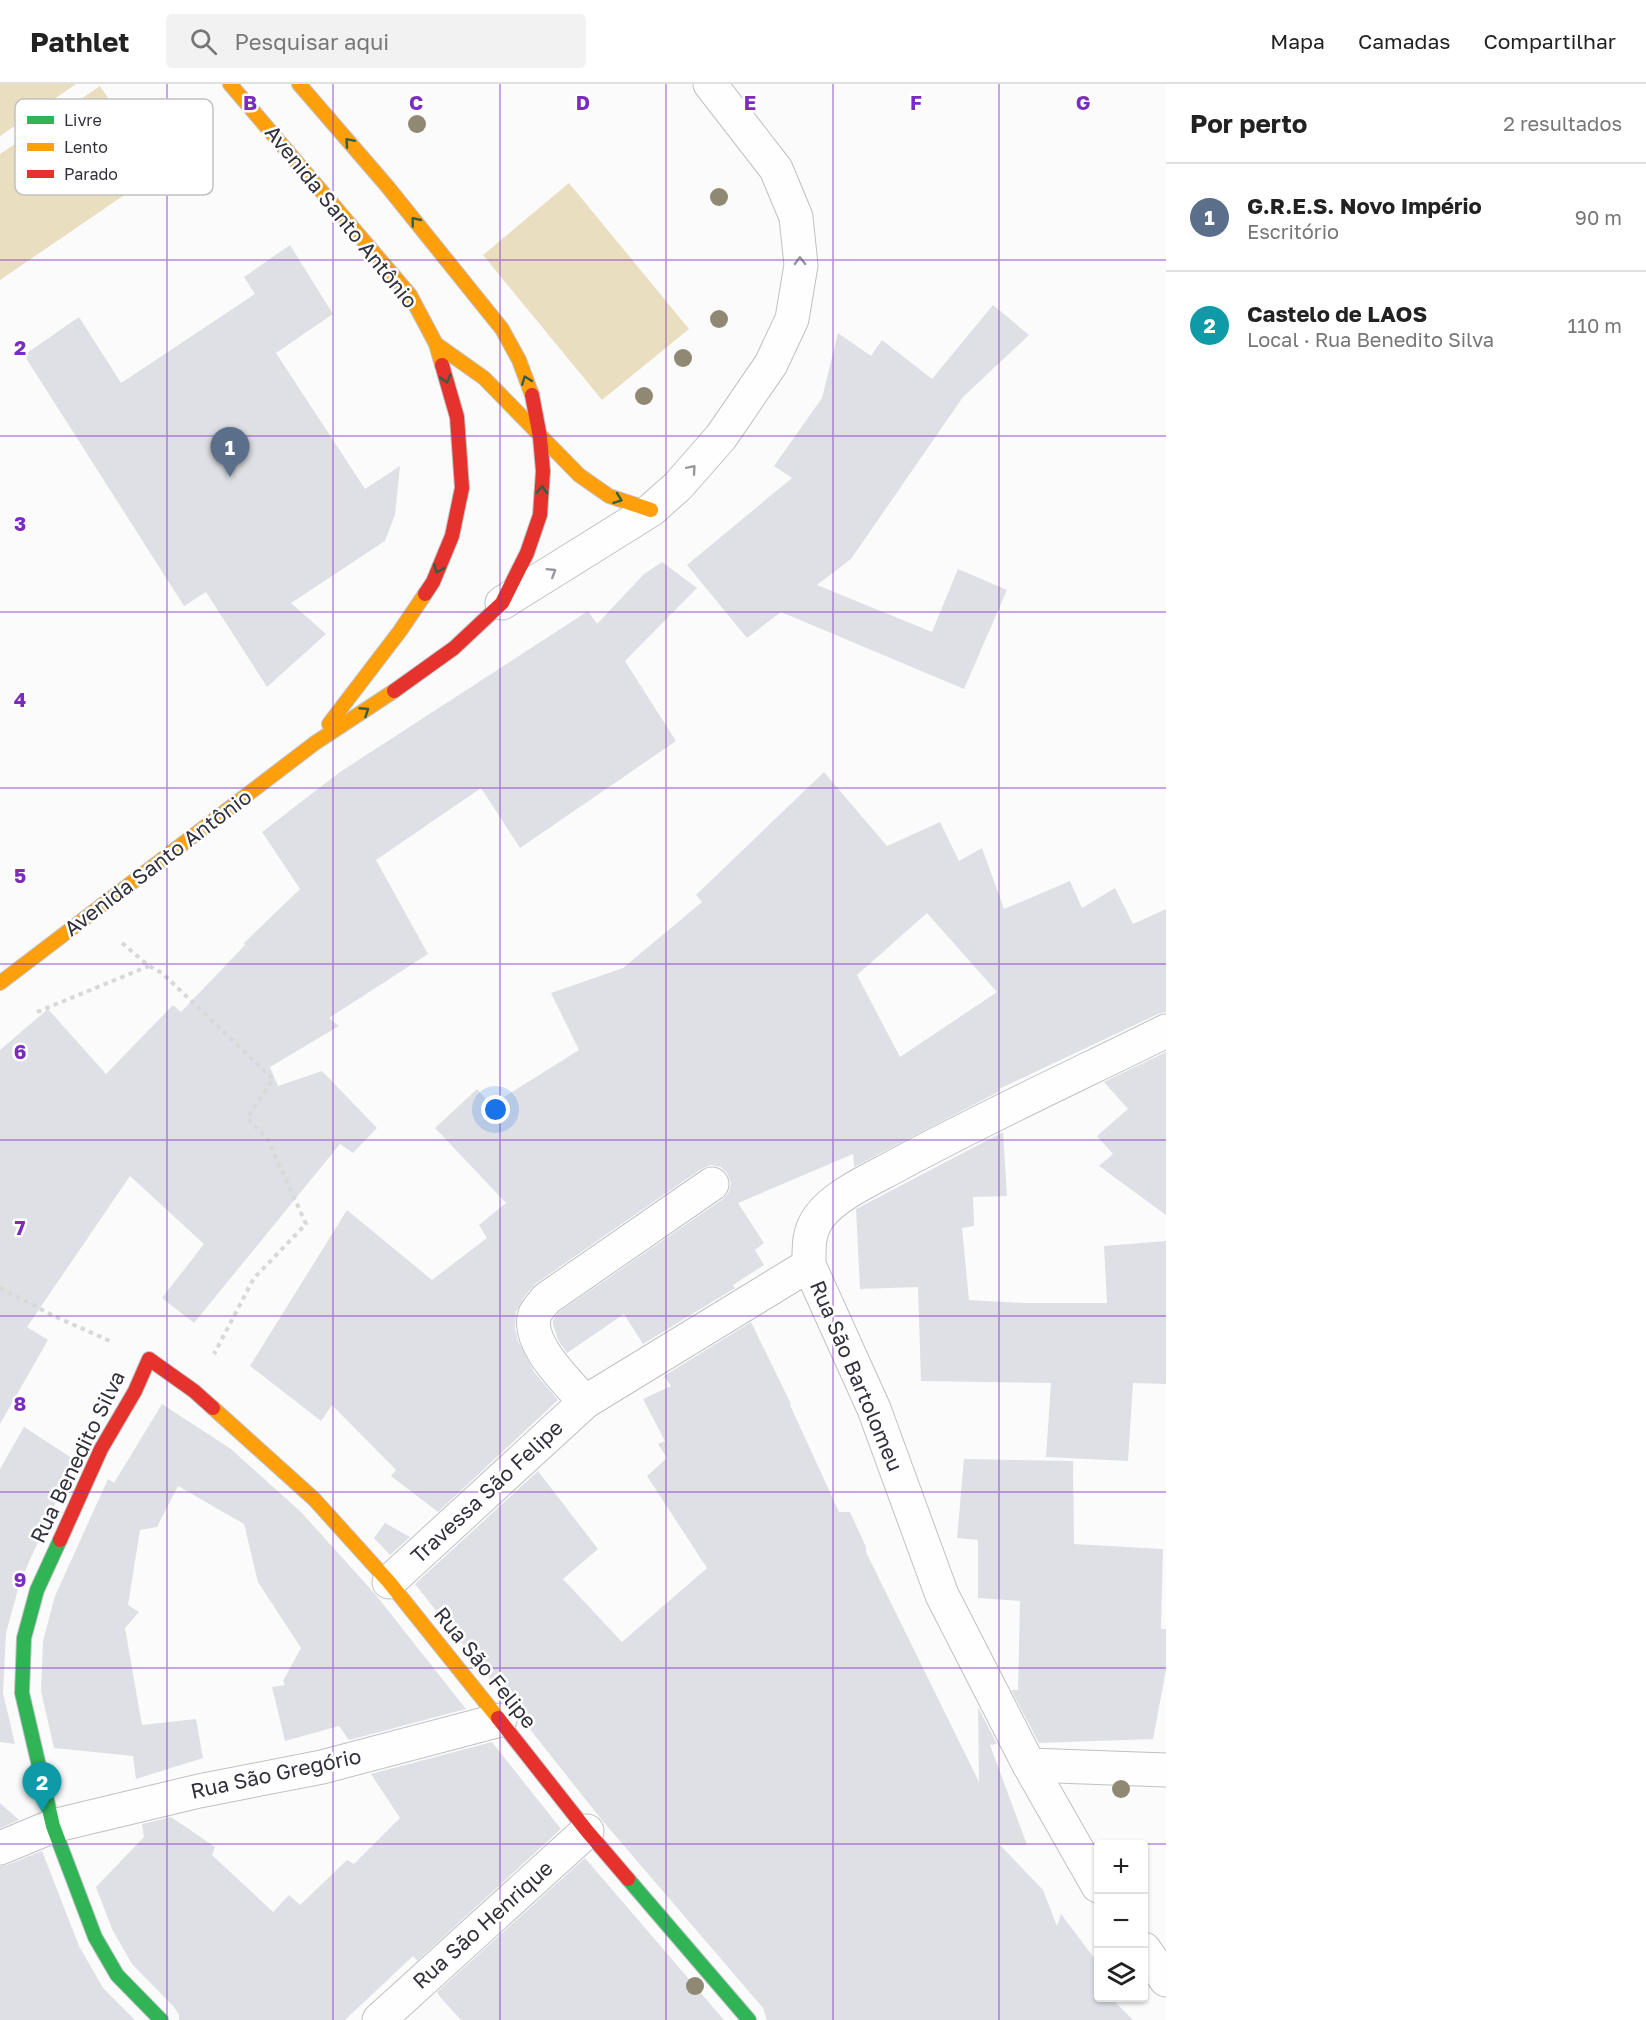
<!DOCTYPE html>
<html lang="pt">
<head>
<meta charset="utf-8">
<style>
	:root { --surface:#fff; --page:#f2f2f2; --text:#222; --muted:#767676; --line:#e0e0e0; --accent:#ea580c }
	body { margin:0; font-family:"Golos Text",sans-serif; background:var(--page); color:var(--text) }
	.controls { position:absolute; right:18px; bottom:18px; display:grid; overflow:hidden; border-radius:6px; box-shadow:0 2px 4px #0004 }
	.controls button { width:54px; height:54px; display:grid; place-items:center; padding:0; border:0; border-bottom:2px solid var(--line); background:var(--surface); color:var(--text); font:30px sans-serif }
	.you { position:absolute; left:496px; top:1026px; width:21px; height:21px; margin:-15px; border:4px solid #fff; border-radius:50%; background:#1a73e8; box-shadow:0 0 0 9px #1a73e833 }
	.badge { display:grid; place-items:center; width:39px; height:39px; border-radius:50%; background:var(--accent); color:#fff; font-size:20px; font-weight:700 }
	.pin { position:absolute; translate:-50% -50px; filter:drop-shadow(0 2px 3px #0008) }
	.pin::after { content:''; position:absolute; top:32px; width:21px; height:18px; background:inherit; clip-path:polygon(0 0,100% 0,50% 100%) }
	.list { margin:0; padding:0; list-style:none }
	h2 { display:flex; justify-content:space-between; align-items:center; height:78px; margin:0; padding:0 24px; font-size:26px }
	h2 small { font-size:20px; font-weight:400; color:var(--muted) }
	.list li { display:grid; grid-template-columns:39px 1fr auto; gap:18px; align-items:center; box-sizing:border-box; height:108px; padding:0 24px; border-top:2px solid var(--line) }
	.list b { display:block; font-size:22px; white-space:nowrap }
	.list p { margin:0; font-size:20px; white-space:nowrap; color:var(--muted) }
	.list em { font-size:20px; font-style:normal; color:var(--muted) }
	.icon { flex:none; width:33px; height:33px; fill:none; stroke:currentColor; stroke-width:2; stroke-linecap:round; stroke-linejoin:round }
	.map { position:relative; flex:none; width:1166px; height:1936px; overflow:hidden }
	header { display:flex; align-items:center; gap:36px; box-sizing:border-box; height:84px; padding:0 30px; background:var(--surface); border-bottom:2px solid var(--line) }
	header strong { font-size:28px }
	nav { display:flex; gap:33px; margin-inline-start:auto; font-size:21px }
	.search { width:420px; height:54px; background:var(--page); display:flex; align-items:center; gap:15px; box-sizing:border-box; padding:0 21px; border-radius:6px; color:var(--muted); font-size:22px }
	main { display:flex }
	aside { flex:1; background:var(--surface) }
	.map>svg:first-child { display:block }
	.green { fill:#eadec1 }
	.building { fill:#dfe0e5; fill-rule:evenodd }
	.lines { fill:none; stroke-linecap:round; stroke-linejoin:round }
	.street-casing { stroke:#c0c1c6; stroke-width:35 }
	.fast-casing { stroke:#c0c1c6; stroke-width:16 }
	.slow-casing { stroke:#c0c1c6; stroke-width:16 }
	.jam-casing { stroke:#c0c1c6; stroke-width:16 }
	.path { stroke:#d8d8d8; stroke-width:4; stroke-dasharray:4.5 4.5; stroke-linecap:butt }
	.street { stroke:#fefefe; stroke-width:33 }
	.fast { stroke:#30b455; stroke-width:14 }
	.slow { stroke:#ff9f0a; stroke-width:14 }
	.jam { stroke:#e5322d; stroke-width:14 }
	.tree { fill:#8f8974 }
	.oneway { stroke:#305f45 }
	.oneway2 { stroke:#97989d }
	.grid { fill:none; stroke:#7b2cbf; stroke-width:1.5; stroke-opacity:0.55 }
	.labels { text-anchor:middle; stroke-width:5; stroke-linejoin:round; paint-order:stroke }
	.street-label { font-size:21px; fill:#30313c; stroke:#fff }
	.key { fill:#fff; stroke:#c1c1c4; stroke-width:1.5 }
	.key-label { font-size:16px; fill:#30313c }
	.grid-label { font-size:20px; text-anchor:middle; font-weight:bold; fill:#7b2cbf; stroke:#fff; stroke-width:5; stroke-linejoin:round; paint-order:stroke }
</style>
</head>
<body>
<header>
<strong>Pathlet</strong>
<div class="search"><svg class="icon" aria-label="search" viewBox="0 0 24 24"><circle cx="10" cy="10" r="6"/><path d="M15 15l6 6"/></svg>Pesquisar aqui</div>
<nav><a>Mapa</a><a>Camadas</a><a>Compartilhar</a></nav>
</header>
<main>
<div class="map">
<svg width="1166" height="1936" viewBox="0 0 1166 1936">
	<rect width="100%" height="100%" fill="#fbfbfb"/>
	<g class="green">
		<path d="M0 0H76L0 52Z"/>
		<path d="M100 2 158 88 0 196V70Z"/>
		<path d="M569 99 689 245 602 316 483 171Z"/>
	</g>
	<g class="building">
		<path d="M290 161 333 230 276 269 365 405 400 382 395 431 385 457 291 519 326 550 267 603 206 508 184 522 24 271 79 233 121 299 255 210 244 193Z"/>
		<path d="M993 221 1029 251 963 313 851 475 817 501 932 548 958 485 1007 506 964 605 781 528 747 554 687 481 792 394 774 382 822 314 838 249 871 272 882 256 932 295Z"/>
		<path d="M662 478 697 504 625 577 676 657 520 764 481 704 376 776 428 870 329 934 339 942 270 983 278 1002 322 987 377 1044 353 1069 340 1060 194 1239 162 1214 204 1160 130 1092 27 1243 48 1256 0 1340V966L48 925 106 990 173 921 181 928 245 861 244 859 300 805 262 748 340 688 588 527 597 540 644 490Z"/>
		<path d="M824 688 887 762 940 738 959 777 982 764 1004 825 1070 797 1082 824 1115 804 1133 840 1166 825V928L1158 930 999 1005 1000 1007 854 1083 853 1070 738 1119 764 1159 755 1166 764 1181 733 1201 735 1204 643 1260 624 1230 567 1269 558 1256 553 1240V1236L559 1228 723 1115 729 1108 731 1099 727 1089 721 1083 711 1081 701 1085 535 1200 524 1213 516 1228 515 1245 518 1257 534 1288 558 1316 438 1428 391 1392 396 1386 332 1321 321 1337 250 1282 347 1126 432 1196 487 1154 479 1141 506 1119 435 1044 477 1005 491 1021 579 966 551 909 623 884 702 818 696 811ZM927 829 997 908 900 973 857 891Z"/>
		<path d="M1166 968V1131L1099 1082 1113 1070 1097 1052 1128 1025 1104 998Z"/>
		<path d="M1003 1048 1007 1112 973 1113 974 1142 962 1144 969 1216 1024 1219H1107L1104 1162 1166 1157V1300L1133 1299 1128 1377 1046 1373 1051 1299 921 1297 918 1203 860 1205 856 1125Z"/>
		<path d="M751 1238 791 1320 790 1321 839 1428H850L866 1463V1468L979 1698 978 1623 997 1660 990 1661 1027 1761H1000L1043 1806 1057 1842 1061 1830 1098 1879V1914H1111L1133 1936H767L763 1924 601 1735 415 1500 538 1387 598 1465 563 1495 622 1558 707 1484 647 1392 667 1374 658 1360 665 1357 643 1315 671 1302 664 1292Z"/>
		<path d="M162 1320 231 1365 301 1428 375 1510 466 1625 349 1656 339 1642 285 1657 272 1603 285 1601 283 1597 301 1564 258 1498 244 1440 178 1402 157 1443 140 1446 128 1521 139 1528 125 1544 142 1641 196 1635 203 1674 136 1695 133 1672 54 1664 41 1607 43 1557 55 1512 108 1395 114 1399Z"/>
		<path d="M24 1343 75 1376 20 1498 6 1549 3 1609 15 1660 0 1658V1385Z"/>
		<path d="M964 1375 1073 1377 1074 1460 1163 1465 1161 1545H1166V1586L1153 1655 1039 1659 1011 1606H1018L1020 1517 978 1514V1456L957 1454Z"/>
		<path d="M385 1439 410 1453 390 1471 374 1454Z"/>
		<path d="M492 1658 561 1745 417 1877 413 1872 345 1936H179V1931L174 1923 132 1880 112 1845 96 1803 144 1753 142 1740 171 1733 215 1763 212 1771 273 1828 289 1811 300 1821 347 1776 354 1780 400 1734 371 1690Z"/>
		<path d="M0 1719 19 1736 0 1744Z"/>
		<path d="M42 1767 79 1862 103 1904 135 1936H0V1782L7 1781Z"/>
		<path d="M585 1774 724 1936H461L440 1913 437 1908Z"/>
	</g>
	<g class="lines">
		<defs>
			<g id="street">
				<path d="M502 519 651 426 678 402 721 353 771 280 792 235 801 181 796 133 776 85 710 0"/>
				<path d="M585 1318C568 1298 525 1259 535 1230 537 1225 543 1220 546 1215L712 1100"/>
				<path d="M389 1498 585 1318 809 1181"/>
				<path d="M1029 1681 1166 1686"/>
				<path d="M0 1764 53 1742 199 1707 322 1683 500 1636"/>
				<path d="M1098 1802 1029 1681 942 1511 874 1325 809 1181C809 1163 808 1148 819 1133 836 1110 874 1094 899 1080 986 1033 1077 991 1166 947"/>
				<path d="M1144 1865 1166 1896"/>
				<path d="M379 1936 587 1747"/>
			</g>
			<g id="fast">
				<path d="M60 1456 37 1506 24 1554 22 1609 53 1742 95 1853 117 1891 161 1936"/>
				<path d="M628 1795 749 1936"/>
			</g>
			<g id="slow">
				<path d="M230 0 410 211 436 260 442 281"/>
				<path d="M299 0 387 102 502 245 519 276 532 311"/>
				<path d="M436 260 484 294 579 391 609 412 651 426"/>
				<path d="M329 640 400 547 425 510"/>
				<path d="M0 899 315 659 394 607"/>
				<path d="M213 1324 314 1415 389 1498 498 1634"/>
			</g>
			<g id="jam">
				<path d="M425 510 433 498 452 452 462 404 457 333 442 281"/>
				<path d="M394 607 454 564 502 519 527 469 540 431 543 387 540 353 532 311"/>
				<path d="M60 1456 101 1365 135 1307 149 1275 194 1307 213 1324"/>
				<path d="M498 1634 587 1747 628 1795"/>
			</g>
		</defs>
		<use href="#street" class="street-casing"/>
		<use href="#fast" class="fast-casing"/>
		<use href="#slow" class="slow-casing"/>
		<use href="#jam" class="jam-casing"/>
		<g class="path">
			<path d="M122 859 149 882 162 889 273 995 247 1034 267 1054 306 1140 254 1194 214 1270"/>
			<path d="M37 928 149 882"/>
			<path d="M0 1204 54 1232 110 1257"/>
		</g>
		<use href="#street" class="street"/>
		<use href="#fast" class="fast"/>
		<use href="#slow" class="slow"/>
		<use href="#jam" class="jam"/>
	</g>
	<g class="tree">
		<circle cx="417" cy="40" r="9"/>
		<circle cx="719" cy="113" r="9"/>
		<circle cx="719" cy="235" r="9"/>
		<circle cx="683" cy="274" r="9"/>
		<circle cx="644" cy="312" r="9"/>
		<circle cx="1121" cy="1705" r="9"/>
		<circle cx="695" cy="1902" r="9"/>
	</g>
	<defs><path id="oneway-chevron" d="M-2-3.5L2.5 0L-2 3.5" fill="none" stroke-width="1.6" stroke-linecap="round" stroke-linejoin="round" transform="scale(1.5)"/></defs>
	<g class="oneway">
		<use href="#oneway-chevron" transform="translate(349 58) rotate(-131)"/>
		<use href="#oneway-chevron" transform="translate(415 137) rotate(-129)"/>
		<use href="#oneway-chevron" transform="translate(446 295) rotate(74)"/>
		<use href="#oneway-chevron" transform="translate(526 296) rotate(-111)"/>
		<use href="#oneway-chevron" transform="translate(542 406) rotate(-87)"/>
		<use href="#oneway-chevron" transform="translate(618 415) rotate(20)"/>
		<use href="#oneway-chevron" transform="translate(438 485) rotate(112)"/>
		<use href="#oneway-chevron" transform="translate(365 627) rotate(-33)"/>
	</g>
	<g class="oneway2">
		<use href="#oneway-chevron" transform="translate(800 177) rotate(-91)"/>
		<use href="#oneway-chevron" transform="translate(692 385) rotate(-49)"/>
		<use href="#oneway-chevron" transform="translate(552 488) rotate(-32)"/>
	</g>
	<path class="grid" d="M167 0V1936M333 0V1936M500 0V1936M666 0V1936M833 0V1936M999 0V1936M0 176H1166M0 352H1166M0 528H1166M0 704H1166M0 880H1166M0 1056H1166M0 1232H1166M0 1408H1166M0 1584H1166M0 1760H1166"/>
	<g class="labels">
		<g class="street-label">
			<text transform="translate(341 133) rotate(51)" y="7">Avenida Santo Antônio</text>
			<text transform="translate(158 779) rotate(-37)" y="7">Avenida Santo Antônio</text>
			<text transform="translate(856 1292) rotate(67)" y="7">Rua São Bartolomeu</text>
			<text transform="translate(78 1373) rotate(-64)" y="7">Rua Benedito Silva</text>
			<text transform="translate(487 1408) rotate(-43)" y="7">Travessa São Felipe</text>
			<text transform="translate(485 1584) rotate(51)" y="7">Rua São Felipe</text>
			<text transform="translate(276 1690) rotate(-12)" y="7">Rua São Gregório</text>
			<text transform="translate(483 1841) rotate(-42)" y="7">Rua São Henrique</text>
		</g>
	</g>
	<rect x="15" y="15" width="198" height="96" rx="9" class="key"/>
	<rect x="27" y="32" width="27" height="8" fill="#30b455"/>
	<rect x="27" y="59" width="27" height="8" fill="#ff9f0a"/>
	<rect x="27" y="86" width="27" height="8" fill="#e5322d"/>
	<g class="key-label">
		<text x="64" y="42">Livre</text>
		<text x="64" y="69">Lento</text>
		<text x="64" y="96">Parado</text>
	</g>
	<g class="grid-label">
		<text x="250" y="26">B</text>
		<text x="416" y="26">C</text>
		<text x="583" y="26">D</text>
		<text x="750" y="26">E</text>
		<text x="916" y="26">F</text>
		<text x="1083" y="26">G</text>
		<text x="20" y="271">2</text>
		<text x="20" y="447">3</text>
		<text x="20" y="623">4</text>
		<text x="20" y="799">5</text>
		<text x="20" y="975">6</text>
		<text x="20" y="1151">7</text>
		<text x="20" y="1327">8</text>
		<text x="20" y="1503">9</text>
	</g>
</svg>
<div class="controls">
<button>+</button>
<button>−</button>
<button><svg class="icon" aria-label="layers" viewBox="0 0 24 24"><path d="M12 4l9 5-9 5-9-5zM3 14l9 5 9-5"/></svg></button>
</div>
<div class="you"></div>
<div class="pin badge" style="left:230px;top:393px;background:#5c6f8a">1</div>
<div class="pin badge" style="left:42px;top:1728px;background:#0f9aa8">2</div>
</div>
<aside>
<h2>Por perto<small>2 resultados</small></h2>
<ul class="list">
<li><span class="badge" style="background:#5c6f8a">1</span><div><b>G.R.E.S. Novo Império</b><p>Escritório</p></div><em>90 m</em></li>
<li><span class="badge" style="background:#0f9aa8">2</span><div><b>Castelo de LAOS</b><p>Local · Rua Benedito Silva</p></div><em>110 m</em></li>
</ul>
</aside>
</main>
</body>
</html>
